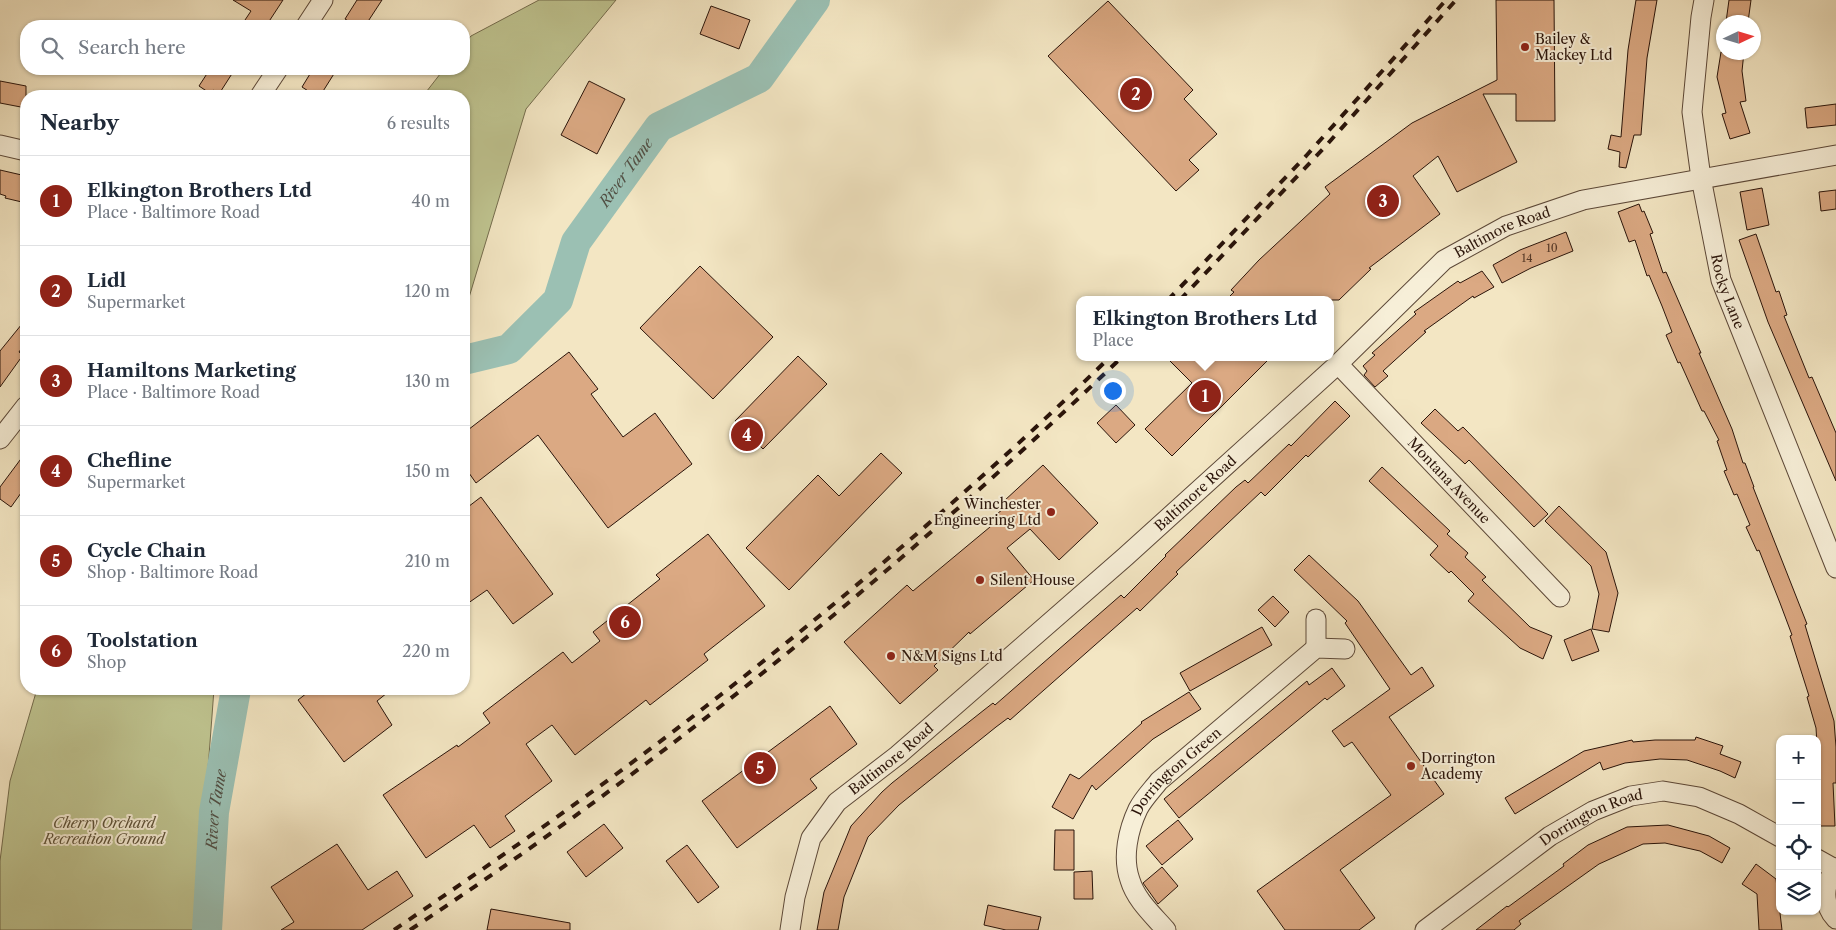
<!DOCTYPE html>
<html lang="en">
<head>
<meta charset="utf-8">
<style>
	:root { --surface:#fff; --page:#f2f2f3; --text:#1f2937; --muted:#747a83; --line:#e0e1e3; --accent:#8f2418 }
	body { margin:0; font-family:"Libre Caslon Text",serif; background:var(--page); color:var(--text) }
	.controls { position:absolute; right:15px; bottom:15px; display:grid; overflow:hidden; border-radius:10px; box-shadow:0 1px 4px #0004 }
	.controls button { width:45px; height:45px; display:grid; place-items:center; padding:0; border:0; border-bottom:1px solid var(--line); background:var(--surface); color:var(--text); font:25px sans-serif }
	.compass { position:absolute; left:1716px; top:15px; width:45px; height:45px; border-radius:50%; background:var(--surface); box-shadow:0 1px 4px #0004; rotate:86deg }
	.you { position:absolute; left:1112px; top:390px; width:18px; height:18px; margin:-12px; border:4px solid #fff; border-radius:50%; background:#1a73e8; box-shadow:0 0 0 8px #1a73e833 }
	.badge { display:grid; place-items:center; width:32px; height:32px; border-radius:50%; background:var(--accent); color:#fff; font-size:16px; font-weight:700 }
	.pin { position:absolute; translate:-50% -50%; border:2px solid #fff; box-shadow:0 1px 5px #0006 }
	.popup { position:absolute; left:1076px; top:296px; width:258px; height:65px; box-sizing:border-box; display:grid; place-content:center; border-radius:10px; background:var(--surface); filter:drop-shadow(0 1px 4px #0005); font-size:16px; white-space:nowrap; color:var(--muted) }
	.popup b { font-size:19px; color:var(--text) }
	.popup::after { content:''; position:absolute; left:50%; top:100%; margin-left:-10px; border:10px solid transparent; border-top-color:var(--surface) }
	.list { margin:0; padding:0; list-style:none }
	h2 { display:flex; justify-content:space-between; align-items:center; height:65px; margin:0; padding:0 20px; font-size:21px }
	h2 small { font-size:16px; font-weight:400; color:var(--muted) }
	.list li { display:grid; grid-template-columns:32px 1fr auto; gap:15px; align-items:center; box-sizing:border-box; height:90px; padding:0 20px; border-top:1px solid var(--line) }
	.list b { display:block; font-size:19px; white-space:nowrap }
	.list p { margin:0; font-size:16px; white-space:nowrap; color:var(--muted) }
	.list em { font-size:16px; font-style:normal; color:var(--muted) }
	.icon { flex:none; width:28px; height:28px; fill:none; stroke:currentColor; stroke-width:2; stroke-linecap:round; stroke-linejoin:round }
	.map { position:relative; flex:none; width:1836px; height:930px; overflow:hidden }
	.search { position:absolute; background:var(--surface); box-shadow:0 1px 4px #0004; left:20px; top:20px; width:450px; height:55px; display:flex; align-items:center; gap:12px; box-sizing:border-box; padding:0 18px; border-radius:20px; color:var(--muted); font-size:19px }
	.panel { position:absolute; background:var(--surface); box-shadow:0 1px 4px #0004; left:20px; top:90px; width:450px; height:605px; border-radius:20px }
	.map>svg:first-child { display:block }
	.green { fill:#bfc490; stroke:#746c4d }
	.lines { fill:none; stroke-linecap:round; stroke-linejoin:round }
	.river { stroke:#9bc0b3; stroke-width:30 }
	.building { fill:#dba983; stroke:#2a140a }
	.minor-casing { stroke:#5c4838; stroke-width:21 }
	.minor { stroke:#f7efd8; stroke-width:19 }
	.rail { stroke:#2a140a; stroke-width:4; stroke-dasharray:9 9; stroke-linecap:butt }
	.poi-dot { fill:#8f2418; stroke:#f7efd8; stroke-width:2 }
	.labels { text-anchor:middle; stroke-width:4; stroke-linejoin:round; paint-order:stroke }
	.number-label { font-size:11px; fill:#563928 }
	.poi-label { font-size:14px; fill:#2a140a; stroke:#f7efd8; text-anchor:start }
	.street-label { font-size:14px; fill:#2a140a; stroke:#f7efd8 }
	.park-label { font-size:14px; font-style:italic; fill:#5e5239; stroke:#f7efd8 }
	.water-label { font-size:15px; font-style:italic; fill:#525045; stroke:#f7efd8 }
</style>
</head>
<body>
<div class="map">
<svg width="1836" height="930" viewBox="0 0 1836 930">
	<rect width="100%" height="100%" fill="#f3e6c3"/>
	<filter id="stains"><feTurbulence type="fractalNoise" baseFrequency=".004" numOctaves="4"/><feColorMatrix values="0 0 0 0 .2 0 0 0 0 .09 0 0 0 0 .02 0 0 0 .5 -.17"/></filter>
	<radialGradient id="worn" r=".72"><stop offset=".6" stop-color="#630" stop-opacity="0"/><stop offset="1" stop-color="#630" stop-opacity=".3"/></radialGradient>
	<g class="green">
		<path d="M539 0H616L526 109 464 314V96H423L444 69H464V44L471 36Z"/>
		<path d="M37 689H214L196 930H0V861L10 781Z"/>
	</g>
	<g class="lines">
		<g class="river">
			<path id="s1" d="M464 360 509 349 558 300 576 242 659 127 759 78 815 0"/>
			<path id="s2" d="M207 930 214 812 236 689"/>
		</g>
	</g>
	<g class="building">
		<path d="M233 0H283L266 26H241L251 11Z"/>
		<path d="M357 0H382L365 26H357L345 19Z"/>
		<path d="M1496 0H1554L1555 121H1516V94H1483L1517 162 1457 192 1438 156 1413 176 1440 214 1369 268 1371 269 1339 300H1226L1234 292 1231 290 1259 260 1330 194 1325 187 1412 123 1497 80Z"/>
		<path d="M1636 0H1657L1647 58 1641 135H1634L1626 168 1619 167 1620 152 1608 149 1611 135 1621 137 1628 50Z"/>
		<path d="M1729 0H1751L1748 22H1726Z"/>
		<path d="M1108 1 1193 90 1184 99 1217 134 1189 160 1199 170 1176 191 1048 56Z"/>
		<path d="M711 6 750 20 739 49 700 34Z"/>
		<path d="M1721 52H1744L1742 71 1746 101 1740 102 1750 133 1730 139 1722 114 1726 113 1717 77Z"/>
		<path d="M210 69H235L219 94 213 90 211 94 199 86Z"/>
		<path d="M313 69H337L320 96H316L302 87Z"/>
		<path d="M0 81 26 86V108L0 103Z"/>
		<path d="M589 81 625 99 597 154 561 135Z"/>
		<path d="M1836 104V125L1807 128 1805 108Z"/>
		<path d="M0 170 26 176V203L5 198 6 196 0 194Z"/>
		<path d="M1762 188 1769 225 1747 230 1740 192Z"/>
		<path d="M1836 190V209L1821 211 1819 192Z"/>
		<path d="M1639 204 1642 212 1644 211 1653 233 1650 234 1663 273 1666 272 1701 353H1699L1732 429 1743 463H1745L1754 487H1753L1807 624 1805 625 1834 721 1836 747V783H1833L1835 826H1817V791H1820L1816 728 1807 697 1809 696 1790 636 1792 635 1780 603 1759 550 1757 551 1746 527 1750 525 1737 494 1734 495 1724 471 1727 470 1717 441 1719 440 1704 411H1702L1680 362 1678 363 1666 335 1672 332 1662 306 1649 275 1647 276 1635 240 1629 242 1618 212Z"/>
		<path d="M1566 232 1573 251 1531 268 1502 283 1493 265 1520 250Z"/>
		<path d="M1756 234 1776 292 1779 291 1787 315 1784 316 1809 378 1812 377 1836 433V481L1768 322 1739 240Z"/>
		<path d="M700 266 773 337 713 399 640 328Z"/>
		<path d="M1482 271 1494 287 1474 298 1473 296 1424 331 1426 332 1383 371 1388 376 1375 387 1364 375 1367 371 1363 366 1375 355 1372 353 1416 314 1414 312 1458 281 1460 283Z"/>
		<path d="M26 319V342L19 352 23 355 0 387V351Z"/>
		<path d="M569 352 598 389 591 394 623 437 655 413 692 464 608 528 538 435 476 483 464 466V433Z"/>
		<path d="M798 356 827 384 763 449 735 421Z"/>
		<path d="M1166 357H1271L1172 456 1145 429 1192 383Z"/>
		<path d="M1335 401 1350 416 1308 457 1306 455 1265 496 1261 492 1176 572 1178 574 1140 611 1137 608 1010 720 1008 718 996 727 899 805 868 837 844 897 838 930H817L824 892 851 826 882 792 892 783 984 710 993 703 995 705 1121 595 1124 598 1166 556 1165 555 1236 487 1245 480 1248 483 1289 444 1291 446Z"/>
		<path d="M1116 405 1135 425 1116 443 1097 423Z"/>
		<path d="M1435 409 1458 431 1463 427 1548 514 1534 527 1469 460 1465 464 1421 423Z"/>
		<path d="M26 452V486L11 507 0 499V487Z"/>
		<path d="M881 453 902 473 789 590 746 548 818 475 839 496Z"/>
		<path d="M1043 465 1098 523 1059 560 1030 529 1007 548 1034 580 970 634 969 632 934 666 938 670 900 704 844 642 907 585 913 591 996 522 992 518 1008 505 1004 501Z"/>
		<path d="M1382 467 1450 531 1447 534 1468 553 1465 557 1486 577 1482 580 1530 627 1552 636 1543 659 1520 648 1468 601 1474 594 1451 571 1449 573 1430 555 1438 546 1369 481Z"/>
		<path d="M481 497 553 594 513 624 487 590 464 606V510Z"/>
		<path d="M1559 506 1606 552 1618 593 1609 632 1592 629 1599 594 1591 566 1545 521Z"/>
		<path d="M708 534 765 606 704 654 708 660 650 705 646 700 575 755 552 725 526 744 552 781 505 816 515 831 490 848 474 825 426 858 383 795 457 745 458 747 490 723 483 713 563 652 572 663 600 641 593 632 660 579 656 575Z"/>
		<path d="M1309 555 1358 601 1411 675 1422 667 1434 686 1389 717 1444 794 1340 870 1375 918 1359 930H1285L1257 891 1391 795 1352 742 1344 747 1332 731 1390 689 1345 623 1347 621 1294 570Z"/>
		<path d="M1273 596 1289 612 1275 627 1258 610Z"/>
		<path d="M1262 627 1272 645 1190 691 1180 673Z"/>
		<path d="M1591 629 1599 651 1572 661 1564 640Z"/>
		<path d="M1332 668 1345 686 1327 700 1325 698 1179 818 1164 799 1307 681 1309 685Z"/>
		<path d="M312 689H392L377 701 392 725 344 762 298 700Z"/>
		<path d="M1189 692 1201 709 1153 739 1096 790 1092 785 1073 819 1052 807 1070 774 1079 779 1142 723 1141 722Z"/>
		<path d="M830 706 857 744 810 779 817 788 737 848 702 801Z"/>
		<path d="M1696 737 1723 746 1720 754 1741 762 1735 778 1720 771 1687 760 1660 759 1625 763 1603 770 1600 762 1515 814 1505 798 1584 751 1632 740 1633 742 1655 740H1695Z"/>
		<path d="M1178 820 1193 839 1162 865 1146 846Z"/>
		<path d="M604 824 623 848 586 877 567 852Z"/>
		<path d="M1668 825 1709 836 1730 848 1722 863 1700 851 1665 843 1643 844 1599 864 1519 921 1521 924 1514 930H1476L1507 906 1508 907 1564 866 1563 864 1588 845 1627 827Z"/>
		<path d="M1055 830H1074V870H1054Z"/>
		<path d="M337 844 368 890 397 871 413 896 362 930H281L294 922 271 887Z"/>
		<path d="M687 845 719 887 698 903 666 861Z"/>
		<path d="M1756 864 1776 879 1782 930H1759L1757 894 1742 884Z"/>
		<path d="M1162 867 1178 886 1158 904 1143 883Z"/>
		<path d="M1092 871 1093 899H1074V872Z"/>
		<path d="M988 905 1041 917 1038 930H1006L984 925Z"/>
		<path d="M491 909 570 923V930H487Z"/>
	</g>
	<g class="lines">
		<defs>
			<g id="minor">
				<path id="s3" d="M1704 0 1701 17 1692 112 1701 178 1721 280 1836 568"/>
				<path d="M306 26 323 0"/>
				<path d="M260 96 278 69"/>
				<path d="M0 145 26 151"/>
				<path id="s4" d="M1338 364 1560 597"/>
				<path d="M0 439 26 406"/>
				<path d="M1316 619V648"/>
				<path d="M1817 859 1835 869"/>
				<path d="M1836 868C1823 884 1822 904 1836 919"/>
				<path id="s5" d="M790 930 795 897 811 838 837 802 898 755 1125 557 1338 364 1444 260 1506 226 1583 200 1836 155"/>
				<path id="s6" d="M1166 930C1153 915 1136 900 1130 880 1122 858 1128 830 1138 809 1143 799 1152 790 1159 781L1316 648 1345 649"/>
				<path id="s7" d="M1425 930 1550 836 1593 811 1631 796 1663 791 1699 797 1739 814 1780 837"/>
			</g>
		</defs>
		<use href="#minor" class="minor-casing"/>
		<use href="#minor" class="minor"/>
		<g class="rail">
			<path d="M1168 300 1306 156 1446 0"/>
			<path d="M1180 300 1323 149 1456 0"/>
			<path d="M394 930C499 858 604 786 705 707 846 598 982 481 1110 357"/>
			<path d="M410 930C665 762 901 569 1122 357"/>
		</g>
	</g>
	<g class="poi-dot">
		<circle cx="1525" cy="47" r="5"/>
		<circle cx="1051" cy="512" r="5"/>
		<circle cx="980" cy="580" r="5"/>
		<circle cx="891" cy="656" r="5"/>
		<circle cx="1411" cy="766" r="5"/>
	</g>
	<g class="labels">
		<g class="number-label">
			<text x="1552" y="252">10</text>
			<text x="1527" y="262">14</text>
		</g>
		<g class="poi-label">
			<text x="1535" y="44">Bailey &amp;<tspan x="1535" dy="16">Mackey Ltd</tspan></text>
			<text x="1041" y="509" text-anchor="end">Winchester<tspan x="1041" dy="16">Engineering Ltd</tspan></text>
			<text x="990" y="585">Silent House</text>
			<text x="901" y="661">N&amp;M Signs Ltd</text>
			<text x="1421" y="763">Dorrington<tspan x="1421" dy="16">Academy</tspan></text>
		</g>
		<g class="street-label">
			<text dy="5" stroke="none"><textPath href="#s5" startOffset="1018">Baltimore Road</textPath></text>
			<text dy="5" stroke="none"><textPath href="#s3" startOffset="296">Rocky Lane</textPath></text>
			<text dy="5" stroke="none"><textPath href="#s4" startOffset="161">Montana Avenue</textPath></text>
			<text dy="5" stroke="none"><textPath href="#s5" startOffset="612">Baltimore Road</textPath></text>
			<text dy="5" stroke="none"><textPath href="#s5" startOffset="208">Baltimore Road</textPath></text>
			<text dy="5" stroke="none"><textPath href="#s6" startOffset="189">Dorrington Green</textPath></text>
			<text dy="5" stroke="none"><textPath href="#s7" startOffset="202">Dorrington Road</textPath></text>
		</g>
		<g class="park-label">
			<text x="104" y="828">Cherry Orchard<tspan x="104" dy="16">Recreation Ground</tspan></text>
		</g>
		<g class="water-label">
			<text dy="5" stroke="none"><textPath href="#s1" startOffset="262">River Tame</textPath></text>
			<text dy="5" stroke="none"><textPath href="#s2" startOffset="121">River Tame</textPath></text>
		</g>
	</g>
	<rect width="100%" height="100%" filter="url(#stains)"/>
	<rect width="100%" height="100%" fill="url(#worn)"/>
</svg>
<div class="controls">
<button>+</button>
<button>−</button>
<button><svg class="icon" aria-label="locate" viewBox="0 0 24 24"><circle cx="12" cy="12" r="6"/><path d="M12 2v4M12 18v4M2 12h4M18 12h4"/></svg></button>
<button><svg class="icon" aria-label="layers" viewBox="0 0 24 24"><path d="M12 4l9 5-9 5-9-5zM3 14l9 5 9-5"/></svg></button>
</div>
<svg class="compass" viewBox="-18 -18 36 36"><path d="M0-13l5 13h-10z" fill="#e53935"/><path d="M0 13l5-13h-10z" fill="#747a83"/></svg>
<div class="you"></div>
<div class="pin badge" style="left:1205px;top:396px">1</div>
<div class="popup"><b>Elkington Brothers Ltd</b>Place</div>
<div class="pin badge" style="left:1136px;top:94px">2</div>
<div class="pin badge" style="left:1383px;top:201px">3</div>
<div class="pin badge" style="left:747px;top:435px">4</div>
<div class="pin badge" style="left:760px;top:768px">5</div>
<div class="pin badge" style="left:625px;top:622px">6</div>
<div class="search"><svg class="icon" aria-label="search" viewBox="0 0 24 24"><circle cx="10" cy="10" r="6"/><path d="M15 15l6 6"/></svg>Search here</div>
<section class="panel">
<h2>Nearby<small>6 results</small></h2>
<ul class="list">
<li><span class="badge">1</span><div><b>Elkington Brothers Ltd</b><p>Place · Baltimore Road</p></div><em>40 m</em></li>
<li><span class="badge">2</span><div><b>Lidl</b><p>Supermarket</p></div><em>120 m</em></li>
<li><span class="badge">3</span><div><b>Hamiltons Marketing</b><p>Place · Baltimore Road</p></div><em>130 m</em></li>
<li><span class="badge">4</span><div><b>Chefline</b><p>Supermarket</p></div><em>150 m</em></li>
<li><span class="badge">5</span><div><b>Cycle Chain</b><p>Shop · Baltimore Road</p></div><em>210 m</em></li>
<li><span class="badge">6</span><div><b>Toolstation</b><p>Shop</p></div><em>220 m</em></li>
</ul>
</section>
</div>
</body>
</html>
